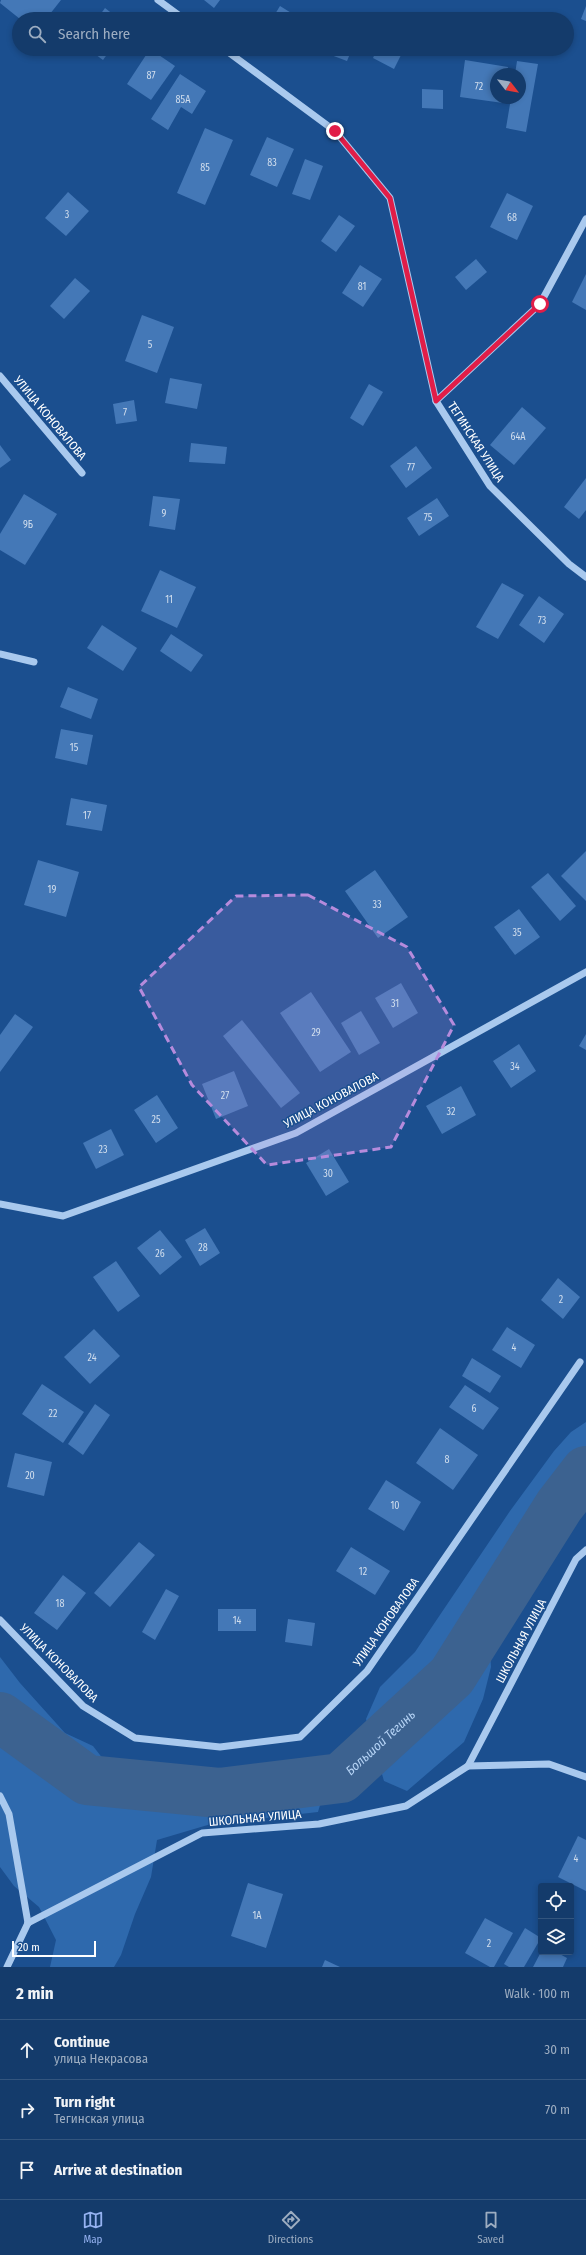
<!DOCTYPE html>
<html lang="en">
<head>
<meta charset="utf-8">
<style>
	:root { --surface:#143b6b; --page:#1d4271; --text:#f1f3f6; --muted:#9dadc1; --line:#33557e; --accent:#95b2f1 }
	body { margin:0; font-family:"Fira Sans Condensed",sans-serif; background:var(--page); color:var(--text) }
	.controls { position:absolute; right:12px; bottom:12px; display:grid; overflow:hidden; border-radius:4px; box-shadow:0 2px 6px #0003 }
	.controls button { width:36px; height:36px; display:grid; place-items:center; padding:0; border:0; border-bottom:1px solid var(--line); background:var(--surface); color:var(--text); font:20px sans-serif }
	.compass { position:absolute; left:490px; top:68px; width:36px; height:36px; border-radius:50%; background:var(--surface); box-shadow:0 2px 6px #0003; rotate:121deg }
	.scale { position:absolute; left:12px; bottom:10px; width:84px; box-sizing:border-box; padding-left:4px; border:2px solid #fff; border-top:0; font-size:11px; line-height:14px; white-space:nowrap; color:#fff; -webkit-text-stroke:3px #1b4f8f; paint-order:stroke }
	.stop { position:absolute; width:12px; height:12px; margin:-9px; border:3px solid #e11d48; border-radius:50%; background:#fff }
	.stop.end { background:#e11d48; border-color:#fff; box-shadow:0 1px 4px #0008 }
	.list { margin:0; padding:0; list-style:none }
	h2 { display:flex; justify-content:space-between; align-items:center; height:52px; margin:0; padding:0 16px; font-size:17px }
	h2 small { font-size:13px; font-weight:400; color:var(--muted) }
	.list li { display:grid; grid-template-columns:26px 1fr auto; gap:12px; align-items:center; box-sizing:border-box; height:60px; padding:0 16px; border-top:1px solid var(--line) }
	.list b { display:block; font-size:15px; white-space:nowrap }
	.list p { margin:0; font-size:13px; white-space:nowrap; color:var(--muted) }
	.list em { font-size:13px; font-style:normal; color:var(--muted) }
	.icon { flex:none; width:22px; height:22px; fill:none; stroke:currentColor; stroke-width:2; stroke-linecap:round; stroke-linejoin:round }
	.map { position:relative; flex:none; width:586px; height:1967px; overflow:hidden }
	.search { position:absolute; background:var(--surface); box-shadow:0 2px 6px #0003; left:12px; right:12px; top:12px; height:44px; display:flex; align-items:center; gap:10px; box-sizing:border-box; padding:0 14px; border-radius:22px; color:var(--muted); font-size:15px }
	.sheet { height:232px; background:var(--surface) }
	nav { display:flex; justify-content:space-around; align-items:center; box-sizing:border-box; height:56px; border-top:1px solid var(--line); background:var(--surface); font-size:11px; color:var(--muted) }
	nav a { display:grid; justify-items:center; gap:2px }
	nav .on { color:var(--accent) }
	.map>svg:first-child { display:block }
	.green { fill:#2e69ad }
	.lines { fill:none; stroke-linecap:round; stroke-linejoin:round }
	.river { stroke:#3c6290; stroke-width:50 }
	.building { fill:#4478b7 }
	.minor { stroke:#a9c9ee; stroke-width:7 }
	.route { stroke:#e11d48; stroke-width:5 }
	.marked { fill:#b68bdc; fill-opacity:0.2; stroke:#b68bdc; stroke-width:3; stroke-dasharray:8 5; stroke-linejoin:round }
	.labels { text-anchor:middle; stroke-width:3; stroke-linejoin:round; paint-order:stroke }
	.number-label { font-size:10px; fill:#d0dded }
	.street-label { font-size:12px; fill:#fff; stroke:#1b4f8f }
	.water-label { font-size:13px; font-style:italic; fill:#b5d3f5; stroke:#1b4f8f }
</style>
</head>
<body>
<div class="map">
<svg width="586" height="1967" viewBox="0 0 586 1967">
	<rect width="100%" height="100%" fill="#1b4f8f"/>
	<g class="green">
		<path d="M586 1422V1488L558 1492 506 1550 487 1597 491 1667 483 1699 464 1742 407 1791 384 1781 366 1719 380 1687 415 1652 510 1511 554 1451 571 1432Z"/>
		<path d="M0 1657 20 1683 65 1733 93 1746 107 1764 189 1778 250 1776 290 1767H311L330 1771 318 1812 211 1824 157 1840 151 1877 135 1914 121 1955 114 1967H50L56 1940 39 1907 14 1886 0 1867Z"/>
	</g>
	<g class="lines">
		<path class="river" id="s1" d="M0 1717 87 1780 219 1793 341 1778 452 1676 559 1506 586 1471"/>
	</g>
	<g class="building">
		<path d="M1 0H61L46 19H20L0 3Z"/>
		<path d="M204 0H220L214 8Z"/>
		<path d="M280 6 301 19H272Z"/>
		<path d="M586 6V21L581 19Z"/>
		<path d="M105 8 119 19H97Z"/>
		<path d="M329 12 346 19H327Z"/>
		<path d="M88 49H111L103 60Z"/>
		<path d="M150 49 175 66 151 100 127 84Z"/>
		<path d="M315 49H352L347 61Z"/>
		<path d="M377 49H404L394 69 373 58Z"/>
		<path d="M465 60 508 67 507 74H496V98H503V103L460 97Z"/>
		<path d="M517 61 538 64 526 132 506 128 511 98H520V74H515Z"/>
		<path d="M180 74 206 91 192 114 181 107 168 130 151 119Z"/>
		<path d="M422 89 443 90V109L422 108Z"/>
		<path d="M205 128 233 140 205 205 177 193Z"/>
		<path d="M267 137 294 149 277 187 250 175Z"/>
		<path d="M305 159 323 166 310 200 292 194Z"/>
		<path d="M68 192 89 211 66 236 45 218Z"/>
		<path d="M507 193 533 206 517 240 490 227Z"/>
		<path d="M339 215 355 226 336 252 321 241Z"/>
		<path d="M476 259 487 272 466 290 455 277Z"/>
		<path d="M360 265 382 279 363 307 342 293Z"/>
		<path d="M586 274V310L572 302Z"/>
		<path d="M75 278 90 291 64 319 50 306Z"/>
		<path d="M142 315 174 327 157 373 125 361Z"/>
		<path d="M170 378 202 384 197 409 165 403Z"/>
		<path d="M369 384 383 392 363 426 350 418Z"/>
		<path d="M134 400 137 421 116 424 113 404Z"/>
		<path d="M522 407 546 428 514 465 490 445Z"/>
		<path d="M191 443 227 447 225 464 189 462Z"/>
		<path d="M0 445 11 460 0 468Z"/>
		<path d="M416 446 432 468 406 488 390 466Z"/>
		<path d="M586 478V510L579 519 564 507Z"/>
		<path d="M24 494 57 514 25 565 0 550V534Z"/>
		<path d="M153 496 180 499 175 530 149 526Z"/>
		<path d="M437 498 449 516 419 536 407 518Z"/>
		<path d="M160 570 196 587 177 628 141 611Z"/>
		<path d="M502 583 524 595 498 639 476 627Z"/>
		<path d="M539 596 564 614 544 643 519 625Z"/>
		<path d="M102 625 137 648 123 671 87 648Z"/>
		<path d="M171 634 203 655 191 672 160 651Z"/>
		<path d="M68 687 98 699 91 719 60 707Z"/>
		<path d="M61 729 93 735 87 765 55 758Z"/>
		<path d="M71 798 107 805 102 831 66 825Z"/>
		<path d="M586 851V901L561 876Z"/>
		<path d="M38 860 79 872 66 917 24 905Z"/>
		<path d="M375 870 408 917 378 938 345 891Z"/>
		<path d="M548 873 576 906 560 921 531 887Z"/>
		<path d="M519 909 540 937 515 955 494 927Z"/>
		<path d="M401 983 418 1013 393 1028 375 998Z"/>
		<path d="M311 992 351 1052 320 1072 280 1013Z"/>
		<path d="M361 1011 380 1043 359 1055 341 1023Z"/>
		<path d="M15 1014 33 1027 0 1072V1035Z"/>
		<path d="M242 1020 300 1093 281 1108 223 1036Z"/>
		<path d="M586 1034V1050L579 1046Z"/>
		<path d="M519 1044 536 1071 511 1088 493 1061Z"/>
		<path d="M234 1071 248 1106 216 1119 202 1084Z"/>
		<path d="M461 1086 476 1115 442 1134 426 1106Z"/>
		<path d="M157 1095 178 1128 156 1143 134 1110Z"/>
		<path d="M111 1129 124 1155 96 1169 83 1143Z"/>
		<path d="M329 1149 349 1182 326 1196 306 1163Z"/>
		<path d="M205 1228 220 1253 200 1266 185 1240Z"/>
		<path d="M160 1230 182 1257 160 1275 137 1248Z"/>
		<path d="M116 1261 140 1296 118 1312 93 1277Z"/>
		<path d="M558 1278 580 1297 563 1319 541 1300Z"/>
		<path d="M507 1327 535 1345 521 1368 492 1350Z"/>
		<path d="M94 1329 120 1356 90 1384 64 1357Z"/>
		<path d="M472 1358 501 1376 490 1393 462 1376Z"/>
		<path d="M42 1384 84 1412 63 1443 22 1414Z"/>
		<path d="M465 1385 499 1408 483 1430 449 1407Z"/>
		<path d="M95 1404 110 1415 83 1455 68 1444Z"/>
		<path d="M440 1428 478 1455 453 1490 416 1463Z"/>
		<path d="M15 1453 52 1462 44 1496 7 1487Z"/>
		<path d="M386 1480 421 1502 404 1531 368 1509Z"/>
		<path d="M139 1542 155 1555 110 1607 94 1593Z"/>
		<path d="M351 1547 390 1571 375 1595 336 1571Z"/>
		<path d="M63 1575 86 1593 57 1630 34 1613Z"/>
		<path d="M166 1589 179 1596 155 1640 142 1632Z"/>
		<rect x="218" y="1609" width="38" height="22"/>
		<path d="M288 1619 315 1623 312 1646 285 1642Z"/>
		<path d="M578 1836 586 1840V1891L558 1877Z"/>
		<path d="M248 1883 283 1894 266 1948 231 1936Z"/>
		<path d="M485 1918 513 1933 494 1967H490L465 1953Z"/>
		<path d="M525 1928 541 1938 524 1967H509L504 1964Z"/>
		<path d="M541 1952H556L567 1958 563 1967H533Z"/>
		<path d="M325 1960 340 1967H322Z"/>
	</g>
	<g class="lines">
		<g class="minor">
			<path d="M158 0 184 19"/>
			<path d="M224 49 335 131 390 198 436 401 490 486 569 564 586 577"/>
			<path d="M0 376 82 473"/>
			<path d="M436 401 540 304 586 219"/>
			<path d="M0 654 34 662"/>
			<path d="M0 1204 63 1216 296 1133 586 972"/>
			<path d="M0 1620 83 1706 135 1738 220 1747 300 1737 367 1671 580 1362"/>
			<path d="M468 1766 576 1559 586 1550"/>
			<path d="M0 1796 9 1814 28 1923"/>
			<path d="M28 1923 202 1833 319 1824 406 1806 468 1766 549 1764 586 1777"/>
			<path d="M7 1967 28 1923"/>
		</g>
	</g>
	<g class="lines">
		<path class="route" d="M335 131 390 198 436 401 540 304"/>
	</g>
	<path class="marked" d="M308 895 407 947 454 1025 391 1147 267 1165 192 1085 139 987 236 896Z"/>
	<g class="labels">
		<g class="number-label">
			<text x="151" y="79">87</text>
			<text x="479" y="90">72</text>
			<text x="183" y="103">85А</text>
			<text x="272" y="166">83</text>
			<text x="205" y="171">85</text>
			<text x="67" y="218">3</text>
			<text x="512" y="221">68</text>
			<text x="362" y="290">81</text>
			<text x="150" y="348">5</text>
			<text x="125" y="416">7</text>
			<text x="518" y="440">64А</text>
			<text x="411" y="471">77</text>
			<text x="164" y="517">9</text>
			<text x="428" y="521">75</text>
			<text x="28" y="528">9Б</text>
			<text x="169" y="603">11</text>
			<text x="542" y="624">73</text>
			<text x="74" y="751">15</text>
			<text x="87" y="819">17</text>
			<text x="52" y="893">19</text>
			<text x="377" y="908">33</text>
			<text x="517" y="936">35</text>
			<text x="395" y="1007">31</text>
			<text x="316" y="1036">29</text>
			<text x="515" y="1070">34</text>
			<text x="225" y="1099">27</text>
			<text x="451" y="1115">32</text>
			<text x="156" y="1123">25</text>
			<text x="103" y="1153">23</text>
			<text x="328" y="1177">30</text>
			<text x="203" y="1251">28</text>
			<text x="160" y="1257">26</text>
			<text x="561" y="1303">2</text>
			<text x="514" y="1351">4</text>
			<text x="92" y="1361">24</text>
			<text x="474" y="1412">6</text>
			<text x="53" y="1417">22</text>
			<text x="447" y="1463">8</text>
			<text x="30" y="1479">20</text>
			<text x="395" y="1509">10</text>
			<text x="363" y="1575">12</text>
			<text x="60" y="1607">18</text>
			<text x="237" y="1624">14</text>
			<text x="576" y="1862">4</text>
			<text x="257" y="1919">1А</text>
			<text x="489" y="1947">2</text>
		</g>
		<g class="street-label">
			<text transform="translate(50 418) rotate(50)" y="4">УЛИЦА КОНОВАЛОВА</text>
			<text transform="translate(476 442) rotate(57)" y="4">ТЕГИНСКАЯ УЛИЦА</text>
			<text transform="translate(331 1100) rotate(-28)" y="4">УЛИЦА КОНОВАЛОВА</text>
			<text transform="translate(386 1622) rotate(-55)" y="4">УЛИЦА КОНОВАЛОВА</text>
			<text transform="translate(521 1641) rotate(-62)" y="4">ШКОЛЬНАЯ УЛИЦА</text>
			<text transform="translate(59 1663) rotate(45)" y="4">УЛИЦА КОНОВАЛОВА</text>
			<text transform="translate(255 1818) rotate(-5)" y="4">ШКОЛЬНАЯ УЛИЦА</text>
		</g>
		<g class="water-label">
			<text dy="5" stroke="none"><textPath href="#s1" startOffset="416">Большой Тегинь</textPath></text>
		</g>
	</g>
</svg>
<div class="controls">
<button><svg class="icon" aria-label="locate" viewBox="0 0 24 24"><circle cx="12" cy="12" r="6"/><path d="M12 2v4M12 18v4M2 12h4M18 12h4"/></svg></button>
<button><svg class="icon" aria-label="layers" viewBox="0 0 24 24"><path d="M12 4l9 5-9 5-9-5zM3 14l9 5 9-5"/></svg></button>
</div>
<svg class="compass" viewBox="-18 -18 36 36"><path d="M0-13l5 13h-10z" fill="#e53935"/><path d="M0 13l5-13h-10z" fill="#9dadc1"/></svg>
<div class="scale">20 m</div>
<div class="stop" style="left:540px;top:304px"></div>
<div class="stop end" style="left:335px;top:131px"></div>
<div class="search"><svg class="icon" aria-label="search" viewBox="0 0 24 24"><circle cx="10" cy="10" r="6"/><path d="M15 15l6 6"/></svg>Search here</div>
</div>
<section class="sheet">
<h2>2 min<small>Walk · 100 m</small></h2>
<ul class="list">
<li><svg class="icon" aria-label="ahead" viewBox="0 0 24 24"><path d="M12 20V5M6 11l6-6 6 6"/></svg><div><b>Continue</b><p>улица Некрасова</p></div><em>30 m</em></li>
<li><svg class="icon" aria-label="right" viewBox="0 0 24 24"><path d="M7 20v-9h11M14 6l5 5-5 5"/></svg><div><b>Turn right</b><p>Тегинская улица</p></div><em>70 m</em></li>
<li><svg class="icon" aria-label="arrive" viewBox="0 0 24 24"><path d="M6 21V4h12l-3 4 3 4H6"/></svg><div><b>Arrive at destination</b></div></li>
</ul>
</section>
<nav>
<a class="on"><svg class="icon" aria-label="map" viewBox="0 0 24 24"><path d="M3 6l6-2 6 2 6-2v14l-6 2-6-2-6 2zM9 4v14M15 6v14"/></svg>Map</a>
<a><svg class="icon" aria-label="directions" viewBox="0 0 24 24"><path d="M12 3l9 9-9 9-9-9zM9 14v-3h6M13 9l2 2-2 2"/></svg>Directions</a>
<a><svg class="icon" aria-label="saved" viewBox="0 0 24 24"><path d="M7 4h10v16l-5-4-5 4z"/></svg>Saved</a>
</nav>
</body>
</html>
